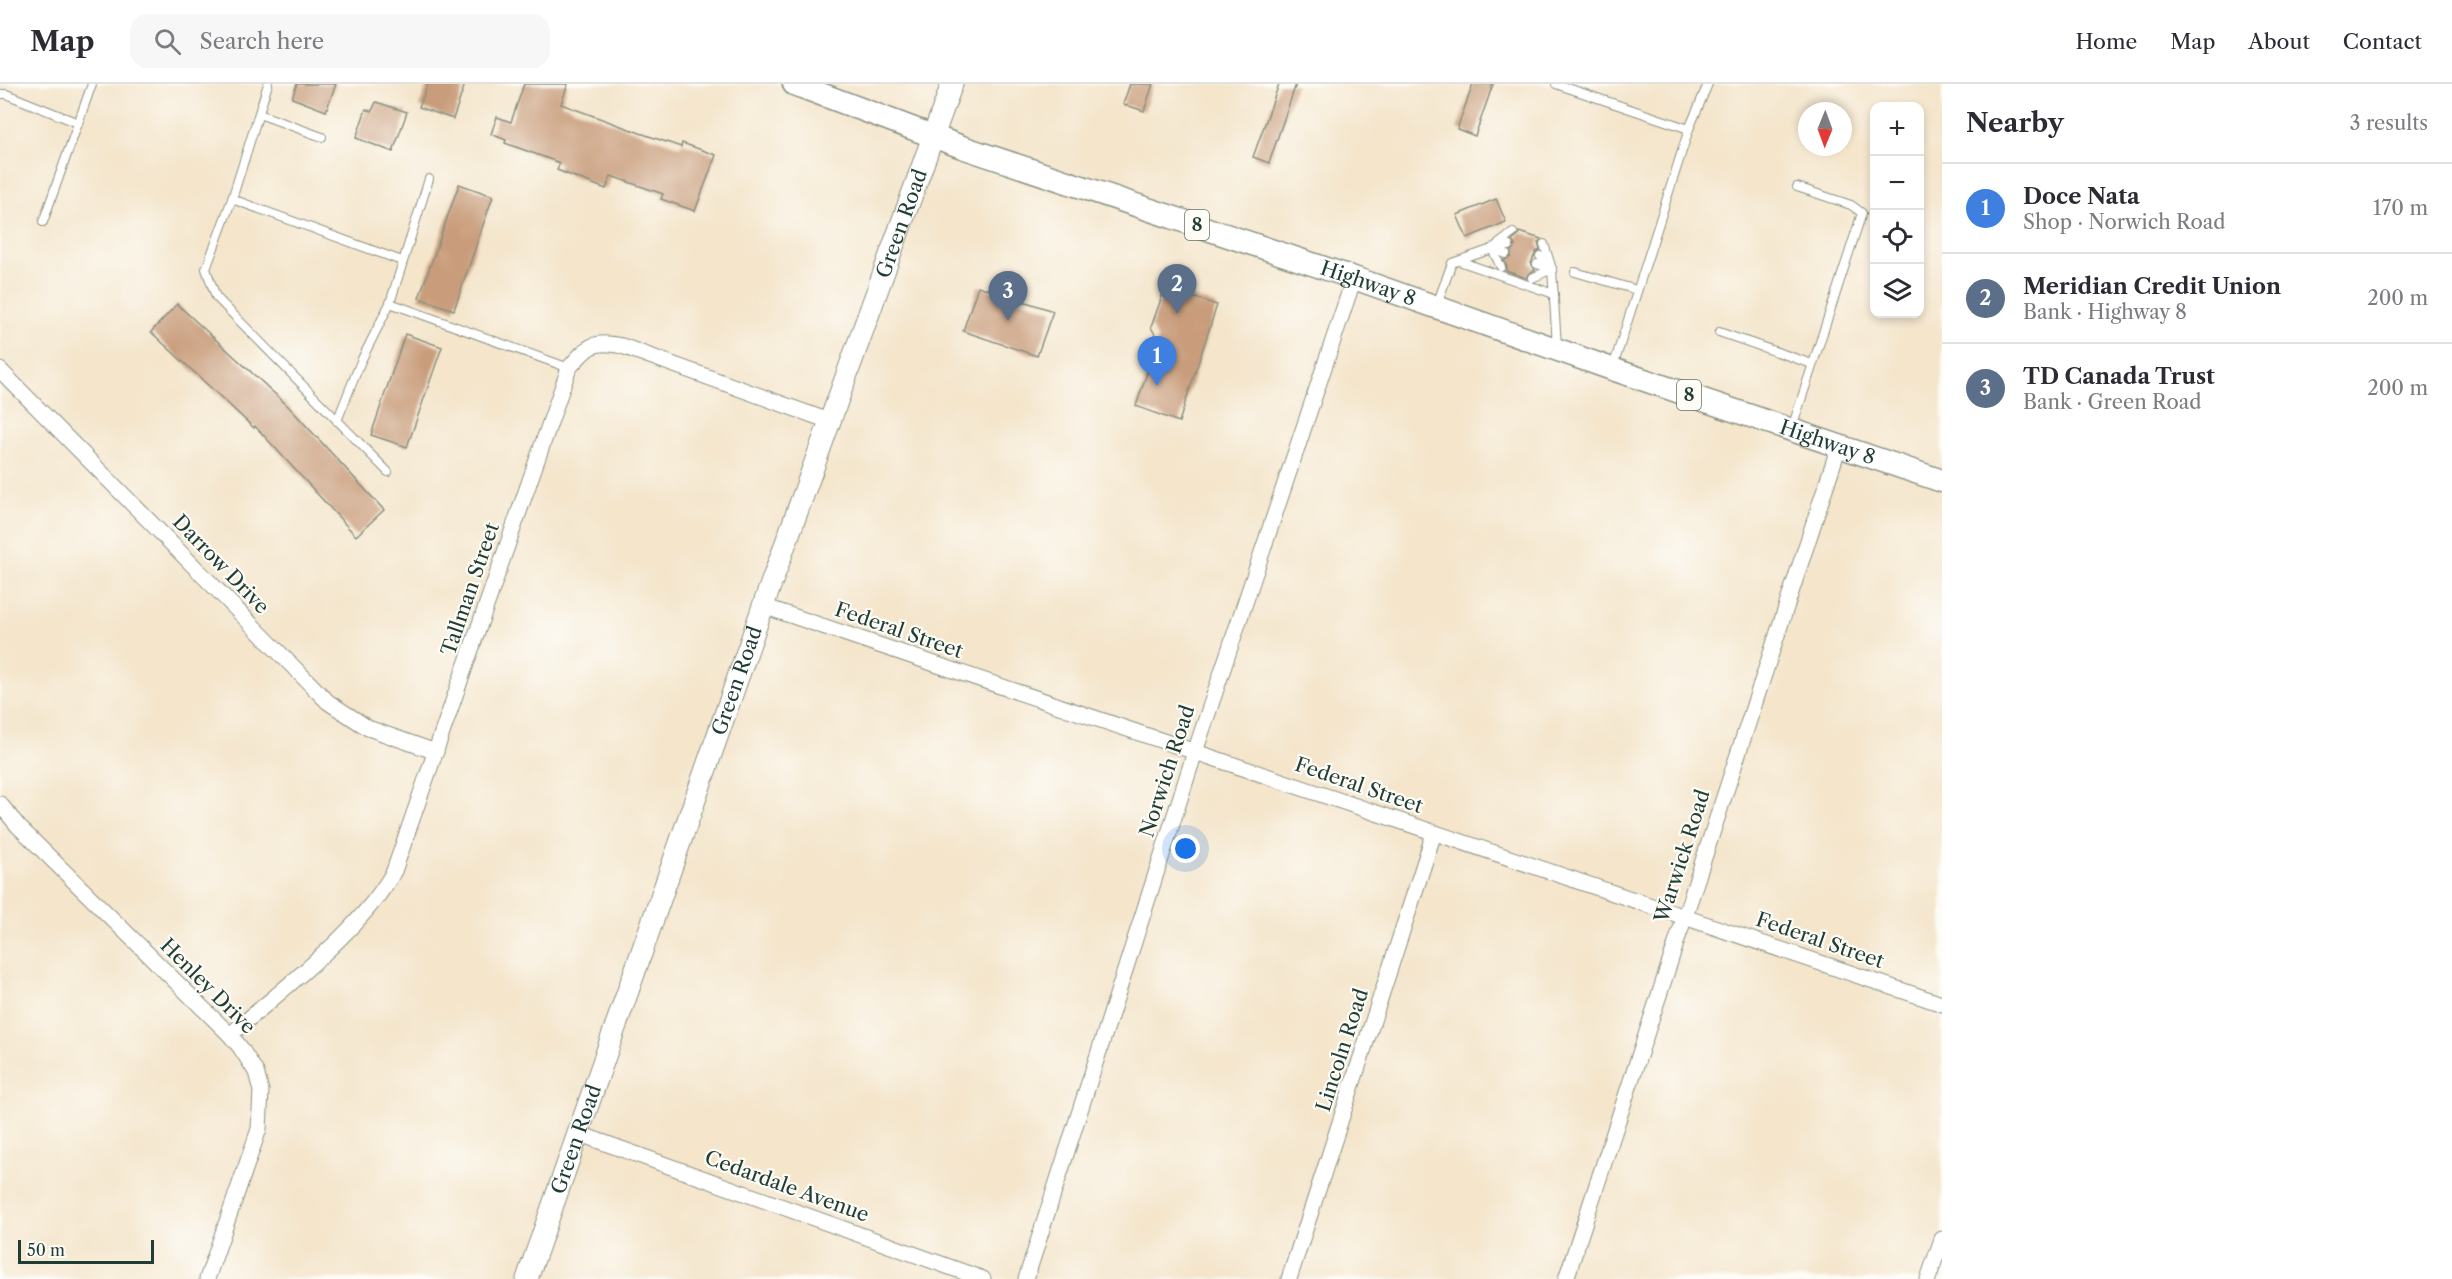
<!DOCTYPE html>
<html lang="en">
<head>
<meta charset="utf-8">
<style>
	:root { --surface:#fff; --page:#f7f7f7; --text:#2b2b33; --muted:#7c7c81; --line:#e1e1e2; --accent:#ea580c }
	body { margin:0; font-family:"Libre Caslon Text",serif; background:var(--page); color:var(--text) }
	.controls { position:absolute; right:18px; top:18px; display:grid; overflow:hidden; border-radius:12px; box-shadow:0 3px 9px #0003 }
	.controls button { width:54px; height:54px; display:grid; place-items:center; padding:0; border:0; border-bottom:2px solid var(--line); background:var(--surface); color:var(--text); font:30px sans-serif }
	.compass { position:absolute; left:1798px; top:18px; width:54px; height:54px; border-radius:50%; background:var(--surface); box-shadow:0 3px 9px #0003; rotate:181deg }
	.scale { position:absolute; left:18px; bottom:15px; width:136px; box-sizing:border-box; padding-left:6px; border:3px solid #1f3d34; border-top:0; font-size:16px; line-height:21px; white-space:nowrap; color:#1f3d34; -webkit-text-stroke:4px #fdfcf7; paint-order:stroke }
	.you { position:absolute; left:1186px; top:765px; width:21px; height:21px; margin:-15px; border:4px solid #fff; border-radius:50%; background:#1a73e8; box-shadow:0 0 0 9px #1a73e833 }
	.badge { display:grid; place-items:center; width:39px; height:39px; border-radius:50%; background:var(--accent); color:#fff; font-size:20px; font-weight:700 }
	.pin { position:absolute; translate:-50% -50px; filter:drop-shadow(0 2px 3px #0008) }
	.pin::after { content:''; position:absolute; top:32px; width:21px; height:18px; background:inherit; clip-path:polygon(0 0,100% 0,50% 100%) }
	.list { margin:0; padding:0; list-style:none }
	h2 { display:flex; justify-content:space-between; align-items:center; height:78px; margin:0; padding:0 24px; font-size:26px }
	h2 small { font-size:20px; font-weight:400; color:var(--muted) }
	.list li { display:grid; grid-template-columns:39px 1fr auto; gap:18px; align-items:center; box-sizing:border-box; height:90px; padding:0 24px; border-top:2px solid var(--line) }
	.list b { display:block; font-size:22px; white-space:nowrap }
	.list p { margin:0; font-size:20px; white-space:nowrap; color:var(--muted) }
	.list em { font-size:20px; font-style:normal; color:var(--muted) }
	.icon { flex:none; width:33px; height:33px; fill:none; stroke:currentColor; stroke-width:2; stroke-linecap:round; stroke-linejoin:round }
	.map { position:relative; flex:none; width:1942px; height:1195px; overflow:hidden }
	header { display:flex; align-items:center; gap:36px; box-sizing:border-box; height:84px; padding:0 30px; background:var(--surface); border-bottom:2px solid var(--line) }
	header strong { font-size:28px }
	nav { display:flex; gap:33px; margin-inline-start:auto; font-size:21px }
	.search { width:420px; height:54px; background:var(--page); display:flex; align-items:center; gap:15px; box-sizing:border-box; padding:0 21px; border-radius:18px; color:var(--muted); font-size:22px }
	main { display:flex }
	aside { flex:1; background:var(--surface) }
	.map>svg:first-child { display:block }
	.building { fill:#c99d7c }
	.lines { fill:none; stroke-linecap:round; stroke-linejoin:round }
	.lane-casing { stroke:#8a9180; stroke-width:10 }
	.street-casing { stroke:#8a9180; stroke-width:17 }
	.secondary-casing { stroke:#8a9180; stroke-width:23 }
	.primary-casing { stroke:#8a9180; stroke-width:25 }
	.lane { stroke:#fff; stroke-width:8 }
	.street { stroke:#fff; stroke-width:15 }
	.secondary { stroke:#fff; stroke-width:21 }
	.primary { stroke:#fff; stroke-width:22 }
	.labels { text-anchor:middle; stroke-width:4.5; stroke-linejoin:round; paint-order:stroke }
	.shield { fill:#fdfcf7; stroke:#62766e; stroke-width:1.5 }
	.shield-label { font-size:18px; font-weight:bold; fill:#1f3d34 }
	.street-label { font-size:20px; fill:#1f3d34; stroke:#fdfcf7 }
</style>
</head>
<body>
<header>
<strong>Map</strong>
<div class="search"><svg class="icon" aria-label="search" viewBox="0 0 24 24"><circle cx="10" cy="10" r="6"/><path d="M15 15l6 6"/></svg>Search here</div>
<nav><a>Home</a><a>Map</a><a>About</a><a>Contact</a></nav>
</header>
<main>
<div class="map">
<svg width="1942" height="1195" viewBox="0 0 1942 1195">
	<rect width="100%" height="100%" fill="#fdfcf7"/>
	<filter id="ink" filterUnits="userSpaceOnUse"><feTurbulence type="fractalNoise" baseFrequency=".0167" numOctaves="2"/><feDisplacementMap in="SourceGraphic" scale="12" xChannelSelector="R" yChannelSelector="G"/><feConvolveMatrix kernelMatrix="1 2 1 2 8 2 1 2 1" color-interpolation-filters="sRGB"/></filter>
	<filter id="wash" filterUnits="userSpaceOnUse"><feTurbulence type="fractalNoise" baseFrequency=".008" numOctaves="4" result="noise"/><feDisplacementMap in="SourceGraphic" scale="24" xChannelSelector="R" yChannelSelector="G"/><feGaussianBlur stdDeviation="1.35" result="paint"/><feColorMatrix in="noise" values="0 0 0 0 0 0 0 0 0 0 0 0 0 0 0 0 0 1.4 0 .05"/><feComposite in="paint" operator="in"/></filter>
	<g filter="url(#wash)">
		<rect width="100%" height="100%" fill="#f4e5cb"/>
		<g id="blocks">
			<g class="building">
				<path d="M297 0H336L326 27 292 14Z"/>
				<path d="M428 0H465L453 35 419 23Z"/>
				<path d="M524 0H568L561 20 640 49 681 63 682 59 716 71 695 127 661 115 663 110 611 92 606 105 557 86 560 79 505 59 506 56 491 50 497 33 511 38Z"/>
				<path d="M1130 0H1153L1144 27 1123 20Z"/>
				<path d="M1279 0H1296L1269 79 1253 73Z"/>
				<path d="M1473 0H1493L1475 52 1457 45Z"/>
				<path d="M376 18 407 28 393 68 356 54 366 25 372 27Z"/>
				<path d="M459 100 493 112 454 226 419 214Z"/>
				<path d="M1496 115 1506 138 1467 154 1457 131Z"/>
				<path d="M1519 148 1541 155 1538 159 1540 166 1536 168 1531 179 1535 186 1528 190 1526 194 1506 187 1507 183 1504 176 1511 173V167L1515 162 1512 157 1518 152Z"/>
				<path d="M978 202 1053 227 1037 272 963 247Z"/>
				<path d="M1165 204 1217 221 1179 338 1136 322 1158 256 1151 243Z"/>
				<path d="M177 220 288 322 384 426 356 452 255 342 254 344 151 248Z"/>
				<path d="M405 250 442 263 407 363 371 351Z"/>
			</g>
		</g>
	</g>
	<g filter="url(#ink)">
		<use href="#blocks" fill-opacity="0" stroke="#8a9180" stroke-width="1.5"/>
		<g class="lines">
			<defs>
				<g id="lane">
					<path d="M268 0 232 115 206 185 216 213 388 388"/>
					<path d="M1556 0 1689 45"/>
					<path d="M0 10H6L78 39"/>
					<path d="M259 30 322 53"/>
					<path d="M232 115 402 177"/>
					<path d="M43 138 92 0"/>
					<path d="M1544 160 1552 185"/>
					<path d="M1493 164 1509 162"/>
					<path d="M1492 165 1513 149"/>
					<path d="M1492 165 1501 183"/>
					<path d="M1540 172 1551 184"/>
					<path d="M1459 177 1554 210"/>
					<path d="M1537 180 1552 185 1557 262"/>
					<path d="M1575 188 1637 206"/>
					<path d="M1532 194 1552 185"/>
					<path d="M390 219 569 284"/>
					<path d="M1437 220 1452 179 1492 165 1506 170"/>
					<path d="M1719 248 1812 280"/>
					<path d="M1613 283 1689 45 1708 0"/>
					<path d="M337 337 361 277 390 219 429 95"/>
					<path d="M1792 344 1862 129 1851 121 1797 103"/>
				</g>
				<g id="street">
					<path d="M0 286 328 618 368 644 436 668"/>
					<path d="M763 522 1942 920"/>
					<path d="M0 720 18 742 230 951 240 963 256 988 261 1007 259 1045 207 1195"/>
					<path d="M230 951C281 906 362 846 394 787L569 284C587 263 593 255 622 262L829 337"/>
					<path d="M577 1049 983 1195"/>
					<path d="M1026 1195 1195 668 1354 194"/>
					<path d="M1289 1195 1434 749"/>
					<path d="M1566 1195 1839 362"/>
					<path d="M1928 1195 1942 1155"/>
				</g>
				<g id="secondary">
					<path id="s1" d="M527 1195 763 522 952 0"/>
				</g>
				<g id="primary">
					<path id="s2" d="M794 0 962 63 1354 194 1612 285 1942 397"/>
				</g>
			</defs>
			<use href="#lane" class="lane-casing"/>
			<use href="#street" class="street-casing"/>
			<use href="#secondary" class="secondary-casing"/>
			<use href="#primary" class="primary-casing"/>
			<use href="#lane" class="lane"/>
			<use href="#street" class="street"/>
			<use href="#secondary" class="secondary"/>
			<use href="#primary" class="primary"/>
		</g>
	</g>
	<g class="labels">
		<g class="shield">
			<rect x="1185" y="126" width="24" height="30" rx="4.5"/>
			<rect x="1677" y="296" width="24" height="30" rx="4.5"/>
		</g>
		<g class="shield-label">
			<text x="1197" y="147">8</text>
			<text x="1689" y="317">8</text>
		</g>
		<g class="street-label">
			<text dy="7" stroke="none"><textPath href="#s1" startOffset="1120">Green Road</textPath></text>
			<text dy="7" stroke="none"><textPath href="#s2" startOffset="608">Highway 8</textPath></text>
			<text dy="7" stroke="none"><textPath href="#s2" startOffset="1094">Highway 8</textPath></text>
			<text transform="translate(221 480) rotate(46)" y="7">Darrow Drive</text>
			<text transform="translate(470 505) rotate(-71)" y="7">Tallman Street</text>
			<text transform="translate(899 546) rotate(19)" y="7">Federal Street</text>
			<text dy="7" stroke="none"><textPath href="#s1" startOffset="634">Green Road</textPath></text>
			<text transform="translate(1167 687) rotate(-72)" y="7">Norwich Road</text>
			<text transform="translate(1359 701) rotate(19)" y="7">Federal Street</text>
			<text transform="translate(1682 772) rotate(-72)" y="7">Warwick Road</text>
			<text transform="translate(1820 856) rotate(19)" y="7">Federal Street</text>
			<text transform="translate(208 902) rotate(45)" y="7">Henley Drive</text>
			<text transform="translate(1342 966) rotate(-72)" y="7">Lincoln Road</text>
			<text dy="7" stroke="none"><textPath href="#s1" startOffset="148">Green Road</textPath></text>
			<text transform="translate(787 1102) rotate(20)" y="7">Cedardale Avenue</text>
		</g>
	</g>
</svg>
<div class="controls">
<button>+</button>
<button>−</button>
<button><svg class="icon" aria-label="locate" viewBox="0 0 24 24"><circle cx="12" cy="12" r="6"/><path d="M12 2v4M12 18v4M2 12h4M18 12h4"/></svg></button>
<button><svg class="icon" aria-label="layers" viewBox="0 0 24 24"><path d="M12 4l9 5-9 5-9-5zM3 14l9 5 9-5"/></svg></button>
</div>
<svg class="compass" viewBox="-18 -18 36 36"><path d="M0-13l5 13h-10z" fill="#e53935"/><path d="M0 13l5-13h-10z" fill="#7c7c81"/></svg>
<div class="scale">50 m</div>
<div class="you"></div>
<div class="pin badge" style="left:1157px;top:302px;background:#3f7fe0">1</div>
<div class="pin badge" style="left:1177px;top:230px;background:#5c6f8a">2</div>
<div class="pin badge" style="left:1008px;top:237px;background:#5c6f8a">3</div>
</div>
<aside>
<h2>Nearby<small>3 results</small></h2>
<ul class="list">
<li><span class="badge" style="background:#3f7fe0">1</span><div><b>Doce Nata</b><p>Shop · Norwich Road</p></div><em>170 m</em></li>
<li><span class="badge" style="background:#5c6f8a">2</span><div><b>Meridian Credit Union</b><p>Bank · Highway 8</p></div><em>200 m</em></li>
<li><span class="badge" style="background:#5c6f8a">3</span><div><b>TD Canada Trust</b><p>Bank · Green Road</p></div><em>200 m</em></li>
</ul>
</aside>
</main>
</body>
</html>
